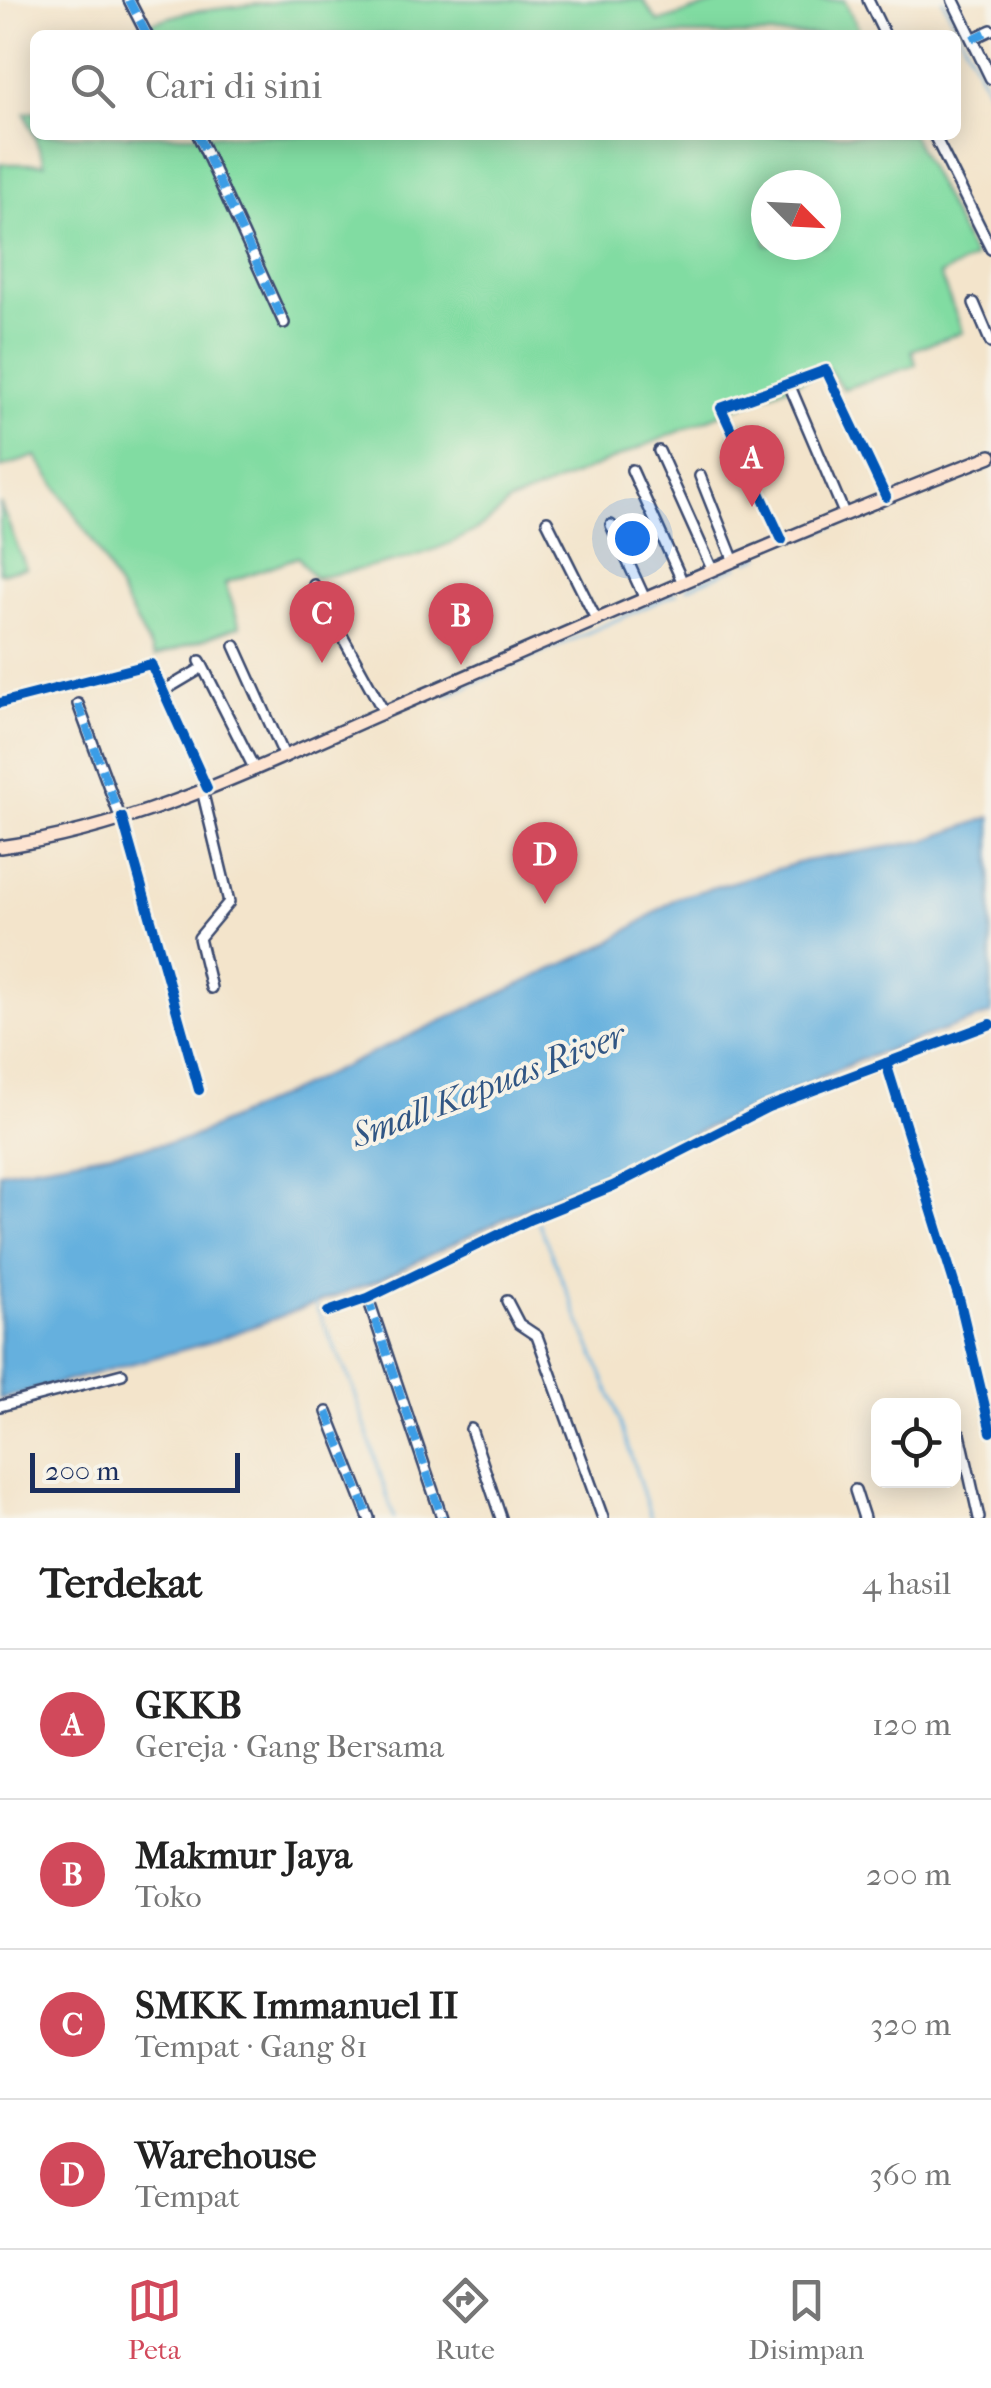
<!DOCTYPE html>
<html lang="id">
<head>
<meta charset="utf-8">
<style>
	:root { --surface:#fff; --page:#f6f6f6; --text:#222; --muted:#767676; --line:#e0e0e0; --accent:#d1495b }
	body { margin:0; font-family:"IM FELL French Canon",serif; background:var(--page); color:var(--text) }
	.controls { position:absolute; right:30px; bottom:30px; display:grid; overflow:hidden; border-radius:15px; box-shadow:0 5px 25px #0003 }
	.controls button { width:90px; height:90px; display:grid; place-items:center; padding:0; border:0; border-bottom:2px solid var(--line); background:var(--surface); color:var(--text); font:50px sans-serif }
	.compass { position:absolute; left:751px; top:170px; width:90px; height:90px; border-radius:50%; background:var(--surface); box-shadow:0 5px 25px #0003; rotate:114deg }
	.scale { position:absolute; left:30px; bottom:25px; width:210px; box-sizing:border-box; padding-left:10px; border:5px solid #1b2f5e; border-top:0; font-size:28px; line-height:35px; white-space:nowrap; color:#1b2f5e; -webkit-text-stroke:8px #f7f3e8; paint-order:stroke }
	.you { position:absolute; left:632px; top:538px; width:35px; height:35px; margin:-25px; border:8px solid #fff; border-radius:50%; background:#1a73e8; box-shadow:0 0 0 15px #1a73e833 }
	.badge { display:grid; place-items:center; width:65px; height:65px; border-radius:50%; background:var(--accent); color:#fff; font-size:32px; font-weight:700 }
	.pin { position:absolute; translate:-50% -82px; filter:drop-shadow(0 2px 5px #0008) }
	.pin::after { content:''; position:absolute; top:52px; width:35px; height:30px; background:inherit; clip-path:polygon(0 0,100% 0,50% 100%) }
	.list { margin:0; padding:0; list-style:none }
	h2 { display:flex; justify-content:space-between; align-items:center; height:130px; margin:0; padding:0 40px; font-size:42px }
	h2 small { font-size:32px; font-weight:400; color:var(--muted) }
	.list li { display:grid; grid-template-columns:65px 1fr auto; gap:30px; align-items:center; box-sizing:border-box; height:150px; padding:0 40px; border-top:2px solid var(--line) }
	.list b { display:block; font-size:38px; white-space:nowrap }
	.list p { margin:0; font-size:32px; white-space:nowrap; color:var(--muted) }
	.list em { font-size:32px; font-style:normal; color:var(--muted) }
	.icon { flex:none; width:55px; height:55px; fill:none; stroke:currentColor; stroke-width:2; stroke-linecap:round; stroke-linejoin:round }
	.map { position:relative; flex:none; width:991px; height:1518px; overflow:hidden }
	.search { position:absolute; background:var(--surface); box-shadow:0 5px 25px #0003; left:30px; right:30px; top:30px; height:110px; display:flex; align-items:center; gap:25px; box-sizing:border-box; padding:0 35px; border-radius:15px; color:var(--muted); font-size:38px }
	.sheet { height:730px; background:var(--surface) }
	nav { display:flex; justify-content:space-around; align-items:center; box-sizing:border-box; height:140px; border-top:2px solid var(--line); background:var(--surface); font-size:28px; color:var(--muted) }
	nav a { display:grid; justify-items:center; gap:5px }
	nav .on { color:var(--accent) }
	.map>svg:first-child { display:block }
	.green { fill:#81dca2; stroke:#4e8680; stroke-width:2.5; fill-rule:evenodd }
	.water { fill:#65b0de; stroke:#40709e; stroke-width:2.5 }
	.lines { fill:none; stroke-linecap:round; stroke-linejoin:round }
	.stream { stroke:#65b0de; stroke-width:2.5 }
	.minor-casing { stroke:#3b4a6e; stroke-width:14 }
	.tertiary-casing { stroke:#3b4a6e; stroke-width:15 }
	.secondary-casing { stroke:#3b4a6e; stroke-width:16 }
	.minor { stroke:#fff; stroke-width:9 }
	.tertiary { stroke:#fff; stroke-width:10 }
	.secondary { stroke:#fde4d1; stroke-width:11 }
	.quiet { stroke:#3b9de6; stroke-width:8; stroke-dasharray:15 8; stroke-linecap:butt }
	.cycleway-casing { stroke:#f7f3e8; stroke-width:16 }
	.cycleway { stroke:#0057b8; stroke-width:10 }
	.labels { text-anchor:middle; stroke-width:8; stroke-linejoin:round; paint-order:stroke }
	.water-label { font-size:35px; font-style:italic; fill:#315684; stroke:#f7f3e8 }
</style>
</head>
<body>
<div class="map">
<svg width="991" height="1518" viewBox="0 0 991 1518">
	<rect width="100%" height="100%" fill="#f7f3e8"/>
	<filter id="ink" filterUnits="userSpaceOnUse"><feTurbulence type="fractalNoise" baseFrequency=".01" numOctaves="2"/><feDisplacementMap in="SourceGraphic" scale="20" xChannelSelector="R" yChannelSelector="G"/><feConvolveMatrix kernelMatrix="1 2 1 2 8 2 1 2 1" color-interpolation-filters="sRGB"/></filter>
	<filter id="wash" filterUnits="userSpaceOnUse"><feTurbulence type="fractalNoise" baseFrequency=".0048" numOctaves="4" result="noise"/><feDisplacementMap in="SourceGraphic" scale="40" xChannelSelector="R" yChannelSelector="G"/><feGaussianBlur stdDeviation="2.25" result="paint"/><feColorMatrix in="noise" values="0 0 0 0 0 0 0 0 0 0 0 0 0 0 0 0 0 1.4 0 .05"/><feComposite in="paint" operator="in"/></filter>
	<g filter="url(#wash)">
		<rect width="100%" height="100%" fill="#f3e4cb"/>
		<g class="green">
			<path d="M292 0H643L658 22 727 0H844L862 35H110L184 13Z"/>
			<path d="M35 112V135H912L974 258 940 275 963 332 912 350 916 365 843 389 828 369 508 503C466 553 374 567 314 578L298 557 225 583 240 626 155 657 94 543 36 456 0 468V164H45L25 113ZM766 185H826V245H766Z"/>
			<path d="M0 503 26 568 0 573Z"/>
		</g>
		<path class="water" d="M991 817V1014L862 1059 532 1205 379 1280 211 1342 0 1399V1172L186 1140 609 943 677 898 805 861 924 841Z"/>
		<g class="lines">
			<g class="stream">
				<path d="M943 0 991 96"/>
				<path d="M805 537 991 464"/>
				<path d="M748 561 761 556"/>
				<path d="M687 588 738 566"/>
				<path d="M447 695 677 593"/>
				<path d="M538 1222 614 1403 651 1518"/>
				<path d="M313 1301 352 1384 394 1518"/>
			</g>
		</g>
	</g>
	<g filter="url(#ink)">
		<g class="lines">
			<defs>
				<g id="minor">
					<path d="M129 0 147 35"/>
					<path d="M868 0 885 35"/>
					<path d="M972 39 991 30"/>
					<path d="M198 135 284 323"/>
					<path d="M934 135 991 249"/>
					<path d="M974 303 991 343"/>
					<path d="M789 384 844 513"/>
					<path d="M659 451 712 569"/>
					<path d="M632 470 683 583"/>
					<path d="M700 476 733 559"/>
					<path d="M547 521 597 621"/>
					<path d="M611 525 645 599"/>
					<path d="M782 540 721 408 826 370 886 497"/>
					<path d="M314 585 384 712"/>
					<path d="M235 646 285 757"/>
					<path d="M200 661 255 770"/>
					<path d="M165 690 197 671"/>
					<path d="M0 703 151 664 207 788"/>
					<path d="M78 704 120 817"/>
					<path d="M202 790 229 902 199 938 211 988"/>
					<path d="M122 817 199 1090"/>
					<path d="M886 1063 960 1302 991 1432"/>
					<path d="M368 1298 442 1518"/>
					<path d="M507 1301 519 1324 537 1336 603 1518"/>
					<path d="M328 1312 368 1298 531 1219 613 1186 768 1107 991 1024"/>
					<path d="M0 1406 122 1374"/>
					<path d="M327 1412 369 1518"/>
					<path d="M471 1429 501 1518"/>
					<path d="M960 1434 979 1518"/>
					<path d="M855 1490 864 1518"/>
				</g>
				<path id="tertiary" d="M953 0 991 78"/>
				<path id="secondary" d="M0 847C135 829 261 766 384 712 586 625 786 535 991 456"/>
			</defs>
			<use href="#minor" class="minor-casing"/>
			<use href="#tertiary" class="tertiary-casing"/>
			<use href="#secondary" class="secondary-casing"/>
			<use href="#minor" class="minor"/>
			<use href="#tertiary" class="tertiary"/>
			<use href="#secondary" class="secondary"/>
			<g class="quiet">
				<path d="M129 0 147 35"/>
				<path d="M972 39 991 30"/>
				<path d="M198 135 284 323"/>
				<path d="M78 704 120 817"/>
				<path d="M368 1298 442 1518"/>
				<path d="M327 1412 369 1518"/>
			</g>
			<defs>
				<g id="cycleway">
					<path d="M782 540 721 408 826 370 886 497"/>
					<path d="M0 703 151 664 207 788"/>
					<path d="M122 817 199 1090"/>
					<path d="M886 1063 960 1302 991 1432"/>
					<path d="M328 1312 368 1298 531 1219 613 1186 768 1107 991 1024"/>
				</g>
			</defs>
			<use href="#cycleway" class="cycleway-casing"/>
			<use href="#cycleway" class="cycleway"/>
		</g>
	</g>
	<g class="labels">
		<g class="water-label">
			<text transform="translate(488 1085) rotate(-21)" y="12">Small Kapuas River</text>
		</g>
	</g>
</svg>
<div class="controls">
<button><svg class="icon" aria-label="locate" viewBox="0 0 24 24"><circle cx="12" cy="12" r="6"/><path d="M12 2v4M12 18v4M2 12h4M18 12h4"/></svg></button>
</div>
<svg class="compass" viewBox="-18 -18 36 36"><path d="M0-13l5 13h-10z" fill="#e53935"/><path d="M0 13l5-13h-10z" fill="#767676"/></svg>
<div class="scale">200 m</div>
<div class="you"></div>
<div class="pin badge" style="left:752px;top:507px">A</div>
<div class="pin badge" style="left:461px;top:665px">B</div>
<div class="pin badge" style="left:322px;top:663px">C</div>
<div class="pin badge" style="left:545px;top:904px">D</div>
<div class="search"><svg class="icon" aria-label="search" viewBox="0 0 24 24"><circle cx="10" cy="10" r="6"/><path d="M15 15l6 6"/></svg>Cari di sini</div>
</div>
<section class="sheet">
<h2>Terdekat<small>4 hasil</small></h2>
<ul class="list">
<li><span class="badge">A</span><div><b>GKKB</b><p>Gereja · Gang Bersama</p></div><em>120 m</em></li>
<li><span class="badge">B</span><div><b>Makmur Jaya</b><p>Toko</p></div><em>200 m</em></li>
<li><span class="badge">C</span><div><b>SMKK Immanuel II</b><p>Tempat · Gang 81</p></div><em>320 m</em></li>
<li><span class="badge">D</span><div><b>Warehouse</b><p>Tempat</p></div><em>360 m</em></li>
</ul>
</section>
<nav>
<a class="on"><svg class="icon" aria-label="map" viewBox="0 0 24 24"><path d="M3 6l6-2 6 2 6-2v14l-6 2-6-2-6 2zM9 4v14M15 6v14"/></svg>Peta</a>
<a><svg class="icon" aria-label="directions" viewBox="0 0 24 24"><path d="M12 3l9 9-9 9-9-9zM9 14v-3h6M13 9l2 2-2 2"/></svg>Rute</a>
<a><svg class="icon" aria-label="saved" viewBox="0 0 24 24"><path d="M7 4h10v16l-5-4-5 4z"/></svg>Disimpan</a>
</nav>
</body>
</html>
